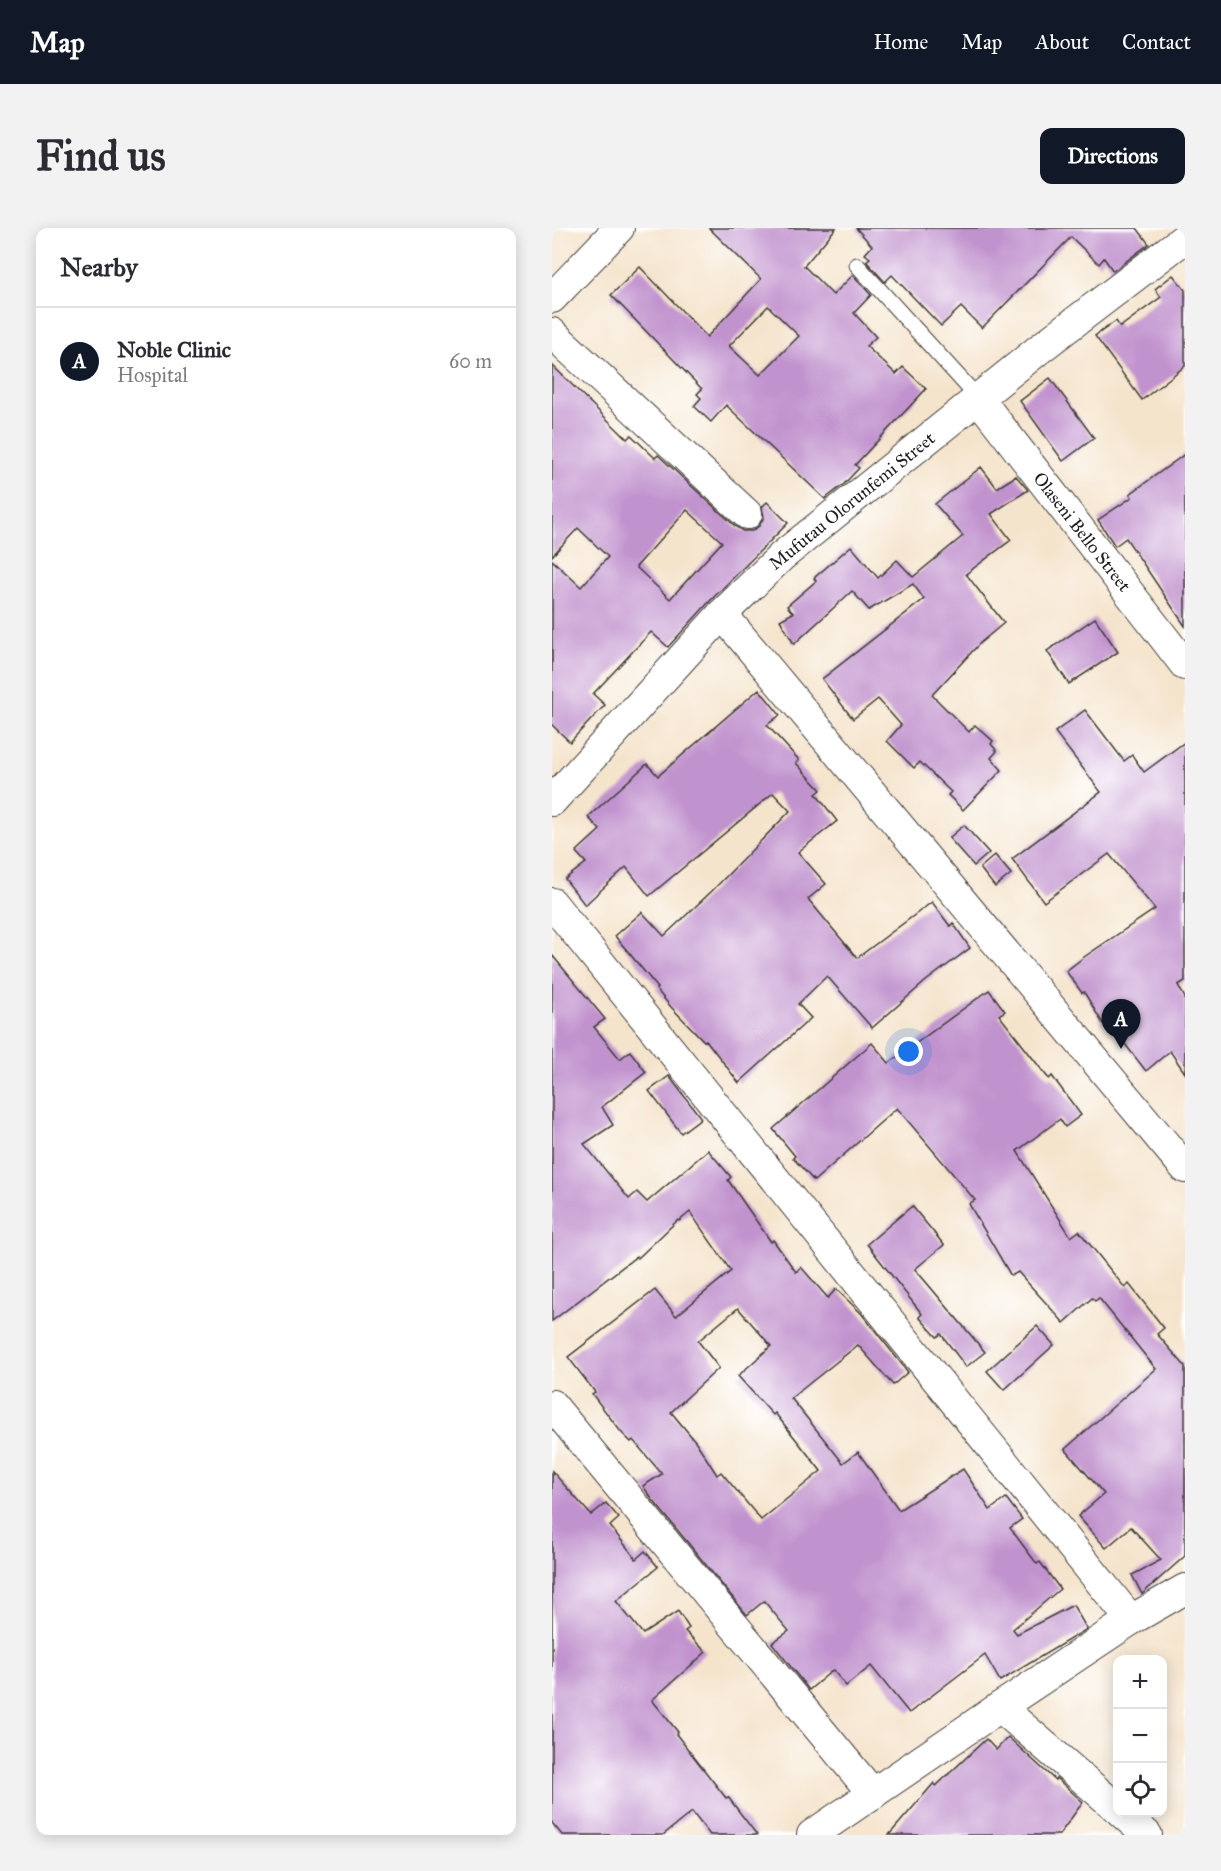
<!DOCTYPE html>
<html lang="en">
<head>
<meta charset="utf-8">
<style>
	:root { --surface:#fff; --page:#f2f2f3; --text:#2b2b33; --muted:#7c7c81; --line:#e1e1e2; --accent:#111827 }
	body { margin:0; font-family:"IM FELL Great Primer",serif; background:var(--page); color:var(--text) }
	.controls { position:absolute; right:18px; bottom:18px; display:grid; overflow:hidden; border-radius:12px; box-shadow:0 3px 15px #0003 }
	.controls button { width:54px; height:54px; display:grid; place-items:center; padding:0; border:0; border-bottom:2px solid var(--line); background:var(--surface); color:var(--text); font:30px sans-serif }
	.you { position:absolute; left:357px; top:824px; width:21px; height:21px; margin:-15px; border:4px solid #fff; border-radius:50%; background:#1a73e8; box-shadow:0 0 0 9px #1a73e833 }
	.badge { display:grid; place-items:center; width:39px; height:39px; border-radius:50%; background:var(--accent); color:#fff; font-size:20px; font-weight:700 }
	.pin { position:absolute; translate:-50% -50px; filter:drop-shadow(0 2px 3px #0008) }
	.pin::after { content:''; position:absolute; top:32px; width:21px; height:18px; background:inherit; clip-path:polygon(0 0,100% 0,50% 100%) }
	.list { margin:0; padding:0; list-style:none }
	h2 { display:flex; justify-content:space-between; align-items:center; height:78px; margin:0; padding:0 24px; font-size:26px }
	h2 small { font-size:20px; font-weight:400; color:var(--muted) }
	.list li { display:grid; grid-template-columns:39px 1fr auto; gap:18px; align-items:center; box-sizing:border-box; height:108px; padding:0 24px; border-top:2px solid var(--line) }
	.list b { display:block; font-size:22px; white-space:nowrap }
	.list p { margin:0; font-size:20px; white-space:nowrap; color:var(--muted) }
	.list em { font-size:20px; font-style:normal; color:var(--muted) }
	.icon { flex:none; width:33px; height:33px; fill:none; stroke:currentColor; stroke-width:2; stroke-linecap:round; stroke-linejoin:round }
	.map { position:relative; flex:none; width:633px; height:1607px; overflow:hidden; border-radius:12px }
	header { display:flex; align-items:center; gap:36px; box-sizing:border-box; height:84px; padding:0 30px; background:var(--accent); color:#fff }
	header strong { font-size:28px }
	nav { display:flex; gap:33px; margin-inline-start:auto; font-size:21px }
	.intro { display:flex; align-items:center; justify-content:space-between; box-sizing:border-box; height:144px; padding:0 36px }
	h1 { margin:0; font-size:42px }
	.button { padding:15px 27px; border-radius:12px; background:var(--accent); color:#fff; font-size:21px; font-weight:700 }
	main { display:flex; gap:36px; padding:0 36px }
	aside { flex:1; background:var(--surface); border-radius:12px; box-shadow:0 3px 15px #0003 }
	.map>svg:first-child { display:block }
	.building { fill:#c193ce; fill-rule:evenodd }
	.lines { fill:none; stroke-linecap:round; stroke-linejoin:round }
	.service-casing { stroke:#3d3a36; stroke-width:17 }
	.minor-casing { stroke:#3d3a36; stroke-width:32 }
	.service { stroke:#fff; stroke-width:15 }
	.minor { stroke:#fff; stroke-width:30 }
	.labels { text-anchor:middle; stroke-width:6; stroke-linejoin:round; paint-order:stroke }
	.street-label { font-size:18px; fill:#1c1c1c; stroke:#fff }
</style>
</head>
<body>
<header>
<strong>Map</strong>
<nav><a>Home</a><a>Map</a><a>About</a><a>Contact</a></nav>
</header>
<div class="intro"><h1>Find us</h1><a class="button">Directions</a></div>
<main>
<aside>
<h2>Nearby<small></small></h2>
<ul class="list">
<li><span class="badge">A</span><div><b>Noble Clinic</b><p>Hospital</p></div><em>60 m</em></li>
</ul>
</aside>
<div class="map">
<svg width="633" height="1607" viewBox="0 0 633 1607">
	<rect width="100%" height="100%" fill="#fff"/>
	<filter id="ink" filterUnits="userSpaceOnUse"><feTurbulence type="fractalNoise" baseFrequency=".0167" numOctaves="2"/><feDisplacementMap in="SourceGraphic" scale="12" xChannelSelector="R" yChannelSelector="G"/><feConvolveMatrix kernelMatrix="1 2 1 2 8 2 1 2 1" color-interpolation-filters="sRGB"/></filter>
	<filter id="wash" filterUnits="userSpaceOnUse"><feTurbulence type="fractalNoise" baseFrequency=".008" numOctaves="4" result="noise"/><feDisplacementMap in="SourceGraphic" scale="24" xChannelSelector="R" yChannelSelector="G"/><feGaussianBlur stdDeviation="1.35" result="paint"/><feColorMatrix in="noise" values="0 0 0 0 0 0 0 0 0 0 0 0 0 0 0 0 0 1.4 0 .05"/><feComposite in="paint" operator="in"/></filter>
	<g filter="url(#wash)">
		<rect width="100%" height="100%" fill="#f5e4cc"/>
		<g id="blocks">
			<g class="building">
				<path d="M157 0H284L252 38 281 67 301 47 319 67 302 85 324 109 314 118 344 146 351 139 374 161 303 237 307 240 292 256 273 271 174 177 159 194 142 178 149 170 145 166 150 161 59 67 88 39 155 109 209 51ZM216 78 247 108 208 147 177 118Z"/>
				<path d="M304 0H585L597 16 561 43 552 30 547 36 519 9 430 100 409 79 389 98 340 47 333 54 314 33 318 30 313 26 320 18Z"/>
				<path d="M621 47 633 62V138L590 172 543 108 564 93 568 99 609 69 603 61Z"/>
				<path d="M0 137 75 211 79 207 103 230 106 227 184 299 191 303H200L207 298 212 289 210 279 215 274 236 295 157 374 116 419 99 404 41 466 53 477 18 514 0 497V332L29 359 56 329 26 300 0 328ZM135 282 170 314 118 371 84 339Z"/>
				<path d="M498 150 542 210 511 233 468 173Z"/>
				<path d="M633 226V398L574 310 563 318 546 292 580 269 578 266Z"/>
				<path d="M429 239 445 260 464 248 476 262 439 286 459 312 414 346 452 395 428 415 380 467 417 504 423 497 441 513 439 516 445 523 439 530 450 542 411 582 396 567 399 564 368 534 362 540 335 513 349 497 326 471 301 491 270 451 372 371 361 356 317 382 300 363 242 416 228 392 241 385 235 378 264 353 262 350 299 318 326 350 345 332 361 349 411 308 383 276Z"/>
				<path d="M543 390 566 424 517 456 495 423Z"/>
				<path d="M207 461 228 487 215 497 247 532 244 535 269 562 264 566 285 593 246 624 274 656 256 671 305 730 380 674 398 698 401 695 418 720 374 753 320 800 275 748 246 776 259 790 187 855 154 812 152 813 119 779 104 761 106 760 63 708 90 684 112 708 160 663 238 583 221 565 97 668 74 639 33 677 13 651 34 635 24 624 48 602 36 589 95 536 106 548Z"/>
				<path d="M533 482 572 533 580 527 592 544 633 514V753L626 757 633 770V845L618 823 594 843 555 793 551 796 532 764 530 765 514 743 532 729 603 681 557 626 492 674 460 631 549 564 503 504Z"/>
				<path d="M412 597 437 625 422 638 397 610Z"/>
				<path d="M443 627 459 646 443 659 428 640Z"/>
				<path d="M0 727 53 791 42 799 68 831 78 823 94 844 50 879 61 897 32 916 77 971 85 964 95 974 156 922 179 949 176 952 219 1014 221 1012 244 1044 249 1039 276 1070 284 1061 309 1085 356 1144 341 1157 306 1117 239 1170 291 1235 306 1224 347 1282 411 1241 438 1282 454 1270 470 1291 458 1300 485 1336 488 1334 508 1361 461 1401 465 1406 521 1377 535 1401 448 1453 433 1427 357 1485 319 1438 294 1458 281 1442 257 1462 220 1415 237 1403 212 1373 195 1387 100 1271 91 1258 110 1246 81 1212 79 1214 69 1204 40 1166 43 1164 16 1129 103 1062 124 1088 179 1043 138 984 127 993 126 992 86 1030 85 1028 0 1093ZM186 1080 219 1118 186 1148 221 1187 223 1185 269 1243 209 1292 169 1244 165 1247 144 1214 119 1184 167 1140 146 1113Z"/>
				<path d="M437 762 453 783 447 787 497 851 500 848 529 887 513 899 508 891 465 923 519 1009 527 1003 573 1060 577 1056 612 1100 605 1106 633 1138V1328L590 1366 580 1347 609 1332 579 1299 554 1320 526 1288 552 1266 513 1221 604 1141 547 1070 543 1073 540 1070 512 1095 466 1044 459 1048 417 976 423 972 345 880 262 953 241 930 243 928 221 901 320 815 337 835Z"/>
				<path d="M117 848 149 890 129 905 97 863Z"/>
				<path d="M360 978 392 1017 363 1041 433 1124 414 1139 389 1106 385 1109 367 1089 370 1086 315 1016Z"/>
				<path d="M485 1098 502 1117 452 1162 435 1143Z"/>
				<path d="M0 1243 39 1287 54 1275 67 1290 58 1298 84 1331 93 1323 106 1339 64 1373 91 1406 126 1383 137 1400 133 1403 154 1424 100 1472 126 1504 124 1506 174 1570 176 1569 205 1607H158L140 1584 111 1607H10L0 1595Z"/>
				<path d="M456 1509 503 1552 504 1550 531 1574 507 1607H337L382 1555 384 1558 434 1511 444 1522Z"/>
			</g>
		</g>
	</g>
	<g filter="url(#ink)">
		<use href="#blocks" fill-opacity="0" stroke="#3d3a36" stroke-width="1.5"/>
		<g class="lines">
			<defs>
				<path id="service" d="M305 37 427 171"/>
				<g id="minor">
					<path d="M0 70 67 0"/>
					<path d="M0 105 195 286"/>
					<path d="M427 171 633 437"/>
					<path d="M170 386 633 940"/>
					<path d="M0 573 170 386 230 328 490 119 633 10"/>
					<path d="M0 675 579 1392"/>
					<path d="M0 1177 321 1566"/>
					<path d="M448 1479 566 1581"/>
					<path d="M569 1584 595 1607"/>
					<path d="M260 1607 448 1479 579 1392 633 1361"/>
				</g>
			</defs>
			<use href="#service" class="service-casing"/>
			<use href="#minor" class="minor-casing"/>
			<use href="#service" class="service"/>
			<use href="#minor" class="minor"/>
		</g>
	</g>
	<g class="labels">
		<g class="street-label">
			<text transform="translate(300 273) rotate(-39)" y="6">Mufutau Olorunfemi Street</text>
			<text transform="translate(530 304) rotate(52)" y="6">Olaseni Bello Street</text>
		</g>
	</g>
</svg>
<div class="controls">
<button>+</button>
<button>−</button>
<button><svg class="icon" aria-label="locate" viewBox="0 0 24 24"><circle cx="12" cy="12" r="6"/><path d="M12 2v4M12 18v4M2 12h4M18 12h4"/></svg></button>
</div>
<div class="you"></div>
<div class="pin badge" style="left:569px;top:821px">A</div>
</div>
</main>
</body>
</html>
